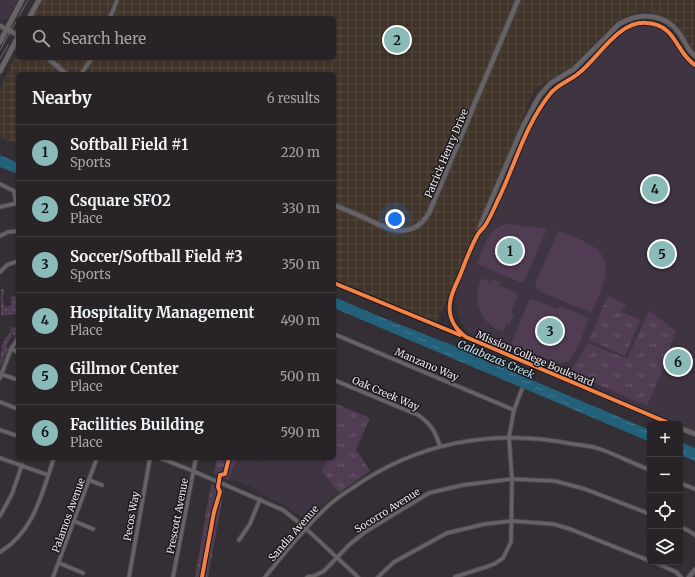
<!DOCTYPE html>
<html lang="en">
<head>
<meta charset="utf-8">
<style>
	:root { --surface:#272327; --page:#2f2b2f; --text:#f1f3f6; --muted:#a4a4a7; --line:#434044; --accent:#8bbbb9 }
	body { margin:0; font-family:Merriweather,serif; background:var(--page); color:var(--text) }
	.controls { position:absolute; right:12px; bottom:12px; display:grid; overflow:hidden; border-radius:6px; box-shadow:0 1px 3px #0004 }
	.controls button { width:36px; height:36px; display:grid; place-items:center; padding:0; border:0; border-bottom:1px solid var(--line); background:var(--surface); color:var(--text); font:20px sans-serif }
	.you { position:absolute; left:395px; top:219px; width:14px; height:14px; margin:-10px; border:3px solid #fff; border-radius:50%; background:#1a73e8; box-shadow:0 0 0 6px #1a73e833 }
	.badge { display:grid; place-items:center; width:26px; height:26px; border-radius:50%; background:var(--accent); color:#111; font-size:13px; font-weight:700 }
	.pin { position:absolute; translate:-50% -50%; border:2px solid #fff; box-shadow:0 1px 4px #0006 }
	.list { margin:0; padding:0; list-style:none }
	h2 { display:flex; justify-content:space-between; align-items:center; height:52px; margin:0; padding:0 16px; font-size:17px }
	h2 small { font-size:13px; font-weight:400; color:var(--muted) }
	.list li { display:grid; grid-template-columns:26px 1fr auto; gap:12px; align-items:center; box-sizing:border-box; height:56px; padding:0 16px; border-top:1px solid var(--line) }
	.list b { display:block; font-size:15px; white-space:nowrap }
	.list p { margin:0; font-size:13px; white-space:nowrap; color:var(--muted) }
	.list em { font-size:13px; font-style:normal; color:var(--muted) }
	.icon { flex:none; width:22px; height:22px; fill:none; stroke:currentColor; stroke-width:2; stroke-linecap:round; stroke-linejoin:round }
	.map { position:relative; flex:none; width:695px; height:577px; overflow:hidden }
	.search { position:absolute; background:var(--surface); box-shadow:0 1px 3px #0004; left:16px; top:16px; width:320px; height:44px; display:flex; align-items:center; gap:10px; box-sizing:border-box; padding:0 14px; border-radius:6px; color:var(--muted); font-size:15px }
	.panel { position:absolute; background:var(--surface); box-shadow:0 1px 3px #0004; left:16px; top:72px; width:320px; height:388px; border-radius:6px }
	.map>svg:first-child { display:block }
	.built { fill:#3f3441 }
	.industrial { fill:url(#industrial-grid) }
	.grass { fill:url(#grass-dots) }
	.park { fill:url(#park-tufts) }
	.pitch { fill:#503d53 }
	.water { fill:url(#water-ripples) }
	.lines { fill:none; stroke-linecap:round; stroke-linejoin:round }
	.minor-casing { stroke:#514d51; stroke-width:5 }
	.tertiary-casing { stroke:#514d51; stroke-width:6 }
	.secondary-casing { stroke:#514d51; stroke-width:6 }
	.minor { stroke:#666367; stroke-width:3 }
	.tertiary { stroke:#666367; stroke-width:4 }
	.secondary { stroke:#686366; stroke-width:4.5 }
	.tram { stroke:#6a686b; stroke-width:1 }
	.cycleway-casing { stroke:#1a171b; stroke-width:6 }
	.cycleway { stroke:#f48246; stroke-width:4 }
	.labels { text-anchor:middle; stroke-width:3; stroke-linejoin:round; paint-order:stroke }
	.street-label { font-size:10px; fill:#eae5eb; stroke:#1a171b }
	.water-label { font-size:11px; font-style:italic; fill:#c0e3f5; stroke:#1a171b }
</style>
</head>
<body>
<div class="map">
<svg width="695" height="577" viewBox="0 0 695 577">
	<defs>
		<pattern id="industrial-grid" width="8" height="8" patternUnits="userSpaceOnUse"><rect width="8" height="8" fill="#413429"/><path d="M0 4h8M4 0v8" fill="none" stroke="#53483e"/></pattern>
		<pattern id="grass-dots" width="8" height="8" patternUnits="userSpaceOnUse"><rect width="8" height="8" fill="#503d53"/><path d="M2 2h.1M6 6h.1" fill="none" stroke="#69596c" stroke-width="1.8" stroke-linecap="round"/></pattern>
		<pattern id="park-tufts" width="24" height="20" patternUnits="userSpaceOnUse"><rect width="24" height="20" fill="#503d53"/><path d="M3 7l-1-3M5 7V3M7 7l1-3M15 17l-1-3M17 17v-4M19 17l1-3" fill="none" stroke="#69596c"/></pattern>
		<pattern id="water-ripples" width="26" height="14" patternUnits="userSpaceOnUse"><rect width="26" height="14" fill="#23617b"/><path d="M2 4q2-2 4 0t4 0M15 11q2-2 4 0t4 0" fill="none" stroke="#43788e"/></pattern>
	</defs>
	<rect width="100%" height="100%" fill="#342f34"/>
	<g class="built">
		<path d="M0 0H18L9 17 5 20H0Z"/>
		<path d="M650 24 667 32 685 59 695 67V432L680 425V424H677L505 351 467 331 457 315 456 291 474 246 504 194 529 133 543 108 554 92 580 75 625 31 634 26Z"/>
		<path d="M237 458H253L263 461 265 458H326L327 460 323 471 338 492 307 519H304L286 506 258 493 256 489 231 479 228 480Z"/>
	</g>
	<path class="industrial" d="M41 0H695V51L692 48 678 25 663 15 646 11 634 13 618 20 572 66 534 90 451 292 436 322 334 279V74H18V144L0 137V90L18 50V58H334V18H33Z"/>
	<g class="grass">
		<path d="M1 289H4V294L2 297 5 307 11 306V297L18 295V320L17 314 1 315Z"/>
		<path d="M11 327 18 328V331L14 337 13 334 11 333 12 335 6 346 8 348 0 367C0 362 2 342 5 338 8 333 11 334 11 327Z"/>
	</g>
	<g class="park">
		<path d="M604 304 640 320 625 356 589 340Z"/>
		<path d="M649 311 676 331 670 347 671 350 647 406 570 372 588 343 627 359Z"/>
		<path d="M334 403 370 418 356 449 370 471 339 493 322 471 327 460 326 458H334Z"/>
		<path d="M217 458H237L228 480 214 474Z"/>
		<path d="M211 484 224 490 208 577H195Z"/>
	</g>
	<g class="pitch">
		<path d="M507 224 547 229 524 282 522 283 477 264C484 248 487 228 507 224Z"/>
		<path d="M558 231C568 235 580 239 589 244 619 260 601 291 591 313L537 290 535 284Z"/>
		<path d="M482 278 490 282 492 279 501 283 500 286 517 293 518 296 511 313 514 315 510 324 507 323 503 332C480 324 471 300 482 278Z"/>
		<path d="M608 296 626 304 622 312 604 304Z"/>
		<path d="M532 299 558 309 560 306 589 318C585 328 577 355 568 361 563 364 558 364 553 362L511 344 529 300Z"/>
	</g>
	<g class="water">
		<path d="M0 155 18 163V174L0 167Z"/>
		<path d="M334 297C360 308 385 319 411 329 424 333 435 340 448 343L494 365 505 366 515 373 650 430V442L334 308Z"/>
		<path d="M680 442 695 448V461L680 455Z"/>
	</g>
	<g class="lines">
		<defs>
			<g id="minor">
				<path d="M110 18 117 0"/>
				<path d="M81 74 92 58"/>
				<path d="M0 184 14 191 16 203"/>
				<path d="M0 207 18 203"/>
				<path d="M0 236 8 232 18 231"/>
				<path d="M0 272 7 265 18 261"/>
				<path d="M334 334 514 410"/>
				<path d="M11 349 18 352"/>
				<path d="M1 374 18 380"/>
				<path d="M0 378 11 349 18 338"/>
				<path d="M334 380 418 415C431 424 435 431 440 446"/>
				<path d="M0 402 18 409"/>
				<path d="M0 430 18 436"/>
				<path d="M0 458 48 475"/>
				<path d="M160 458 193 471 283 510 302 525 358 577"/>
				<path d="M89 480 102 485"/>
				<path d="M680 483 695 489"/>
				<path d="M0 516 12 494 22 465"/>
				<path d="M74 521 93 529"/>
				<path d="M680 527 689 531 695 535"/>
				<path d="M239 540 250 524 260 499"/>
				<path d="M0 552C34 532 42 493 54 458"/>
				<path d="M654 562 676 572 681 577"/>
				<path d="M59 563 83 573"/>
				<path d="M53 577 97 458"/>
				<path d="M129 577 150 458"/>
				<path d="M173 577 196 458"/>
				<path d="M265 577C285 553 304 528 327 507 334 500 343 494 351 489 417 442 494 428 573 444 581 445 589 446 597 448 615 454 632 463 650 470"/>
				<path d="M307 577 314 576 324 571 349 545 365 532 429 493 463 485 512 479 555 481 585 489 650 514"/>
				<path d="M378 577 394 562 447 533 485 524 512 521 553 524 570 529 650 561"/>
				<path d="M455 577 489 566 496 563 503 558 511 542 512 479 509 437 514 410 522 389"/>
			</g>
			<g id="tertiary">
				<path d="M0 26 18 35"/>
				<path d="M48 58 66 74"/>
				<path d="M334 205C344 209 353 213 363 217 386 229 412 242 429 213L518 0"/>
				<path d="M479 231 481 224 523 126 540 95 551 83 574 69 619 24C639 12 665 13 679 33 685 41 687 50 695 56"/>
				<path d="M671 424 466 337C455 329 448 317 450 303 451 294 455 286 459 278 465 263 470 248 478 234 480 231 482 229 484 227 490 219 494 208 498 200 515 165 525 125 550 94 557 84 570 81 579 73 599 57 619 20 647 23 677 25 675 52 695 65"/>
				<path d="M680 428 695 434"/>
				<path d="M689 577 695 570"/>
			</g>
			<g id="secondary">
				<path d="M29 18 39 0"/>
				<path d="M0 42 22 0"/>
				<path d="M0 71 18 37"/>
			</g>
		</defs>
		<use href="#minor" class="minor-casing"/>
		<use href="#tertiary" class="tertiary-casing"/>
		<use href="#secondary" class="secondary-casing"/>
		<use href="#minor" class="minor"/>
		<use href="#tertiary" class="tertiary"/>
		<use href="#secondary" class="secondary"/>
		<g class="tram">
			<path d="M0 50 28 0"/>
			<path d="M0 59 8 45"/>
		</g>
		<defs>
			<g id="cycleway">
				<path d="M334 283 460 335"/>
				<path d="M671 424 466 337C455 329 448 317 450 303 451 294 455 286 459 278 465 263 470 248 478 234 480 231 482 229 484 227 490 219 494 208 498 200 515 165 525 125 550 94 557 84 570 81 579 73 599 57 619 20 647 23 677 25 675 52 695 65"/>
				<path d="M202 577 214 512 220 492 218 487 220 475 225 474 229 458"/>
			</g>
		</defs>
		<use href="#cycleway" class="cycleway-casing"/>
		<use href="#cycleway" class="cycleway"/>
	</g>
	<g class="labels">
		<g class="street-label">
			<text transform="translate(446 153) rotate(-67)" y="4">Patrick Henry Drive</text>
			<text transform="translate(535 358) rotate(23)" y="4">Mission College Boulevard</text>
			<text transform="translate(427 364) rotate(23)" y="4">Manzano Way</text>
			<text transform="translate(386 393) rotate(23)" y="4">Oak Creek Way</text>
			<text transform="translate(387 510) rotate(-32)" y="4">Socorro Avenue</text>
			<text transform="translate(68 515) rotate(-70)" y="4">Palamos Avenue</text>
			<text transform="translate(131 516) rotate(-80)" y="4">Pecos Way</text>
			<text transform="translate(177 516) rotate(-79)" y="4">Prescott Avenue</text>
			<text transform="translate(293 533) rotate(-49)" y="4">Sandia Avenue</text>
		</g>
		<g class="water-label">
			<text transform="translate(496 359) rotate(23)" y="4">Calabazas Creek</text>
		</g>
	</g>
</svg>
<div class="controls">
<button>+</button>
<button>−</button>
<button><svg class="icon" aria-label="locate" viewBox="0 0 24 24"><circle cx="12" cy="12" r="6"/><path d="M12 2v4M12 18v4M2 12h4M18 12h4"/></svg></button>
<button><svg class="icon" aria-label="layers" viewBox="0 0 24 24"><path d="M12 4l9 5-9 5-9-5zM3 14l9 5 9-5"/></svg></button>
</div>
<div class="you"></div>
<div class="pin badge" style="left:510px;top:251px">1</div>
<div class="pin badge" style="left:397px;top:40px">2</div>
<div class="pin badge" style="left:550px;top:331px">3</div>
<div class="pin badge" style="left:655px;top:189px">4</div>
<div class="pin badge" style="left:662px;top:254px">5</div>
<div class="pin badge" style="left:678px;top:362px">6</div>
<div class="search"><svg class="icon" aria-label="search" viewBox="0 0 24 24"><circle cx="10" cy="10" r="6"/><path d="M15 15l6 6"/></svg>Search here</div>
<section class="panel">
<h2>Nearby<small>6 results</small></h2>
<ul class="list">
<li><span class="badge">1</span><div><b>Softball Field #1</b><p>Sports</p></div><em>220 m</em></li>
<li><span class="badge">2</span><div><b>Csquare SFO2</b><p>Place</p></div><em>330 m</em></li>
<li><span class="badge">3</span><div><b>Soccer/Softball Field #3</b><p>Sports</p></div><em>350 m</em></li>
<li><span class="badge">4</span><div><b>Hospitality Management</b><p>Place</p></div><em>490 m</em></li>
<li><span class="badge">5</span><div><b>Gillmor Center</b><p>Place</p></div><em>500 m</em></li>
<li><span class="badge">6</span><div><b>Facilities Building</b><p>Place</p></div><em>590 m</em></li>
</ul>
</section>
</div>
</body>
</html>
